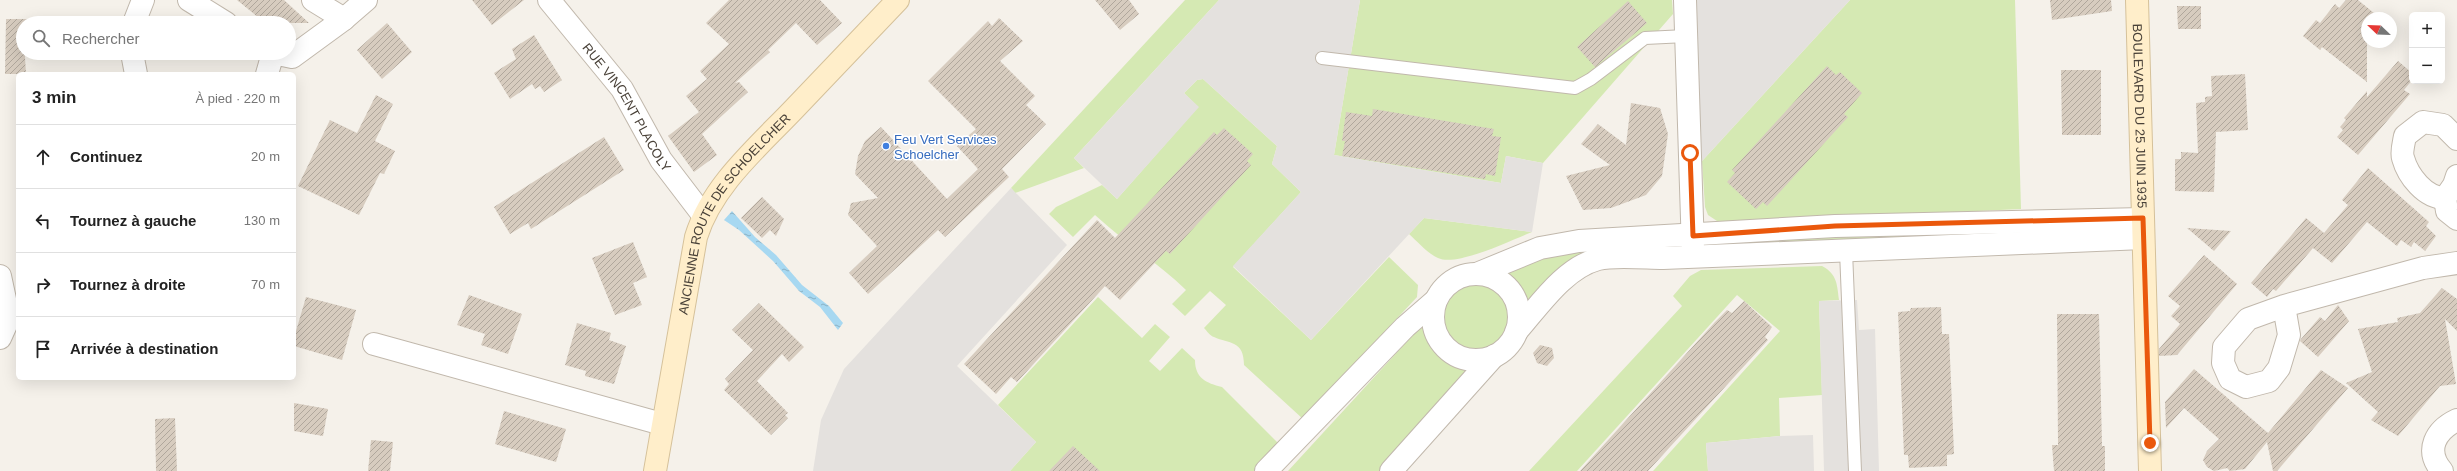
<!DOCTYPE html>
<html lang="fr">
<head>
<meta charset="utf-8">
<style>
	:root { --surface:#fff; --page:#f2f2f2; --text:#222; --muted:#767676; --line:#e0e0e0 }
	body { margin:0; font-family:Helvetica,sans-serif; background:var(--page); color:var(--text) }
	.controls { position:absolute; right:12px; top:12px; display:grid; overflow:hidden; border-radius:6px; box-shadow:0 4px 16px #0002 }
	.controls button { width:36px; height:36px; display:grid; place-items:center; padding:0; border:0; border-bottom:1px solid var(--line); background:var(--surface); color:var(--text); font:20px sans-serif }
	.compass { position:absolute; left:2361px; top:12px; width:36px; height:36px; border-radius:50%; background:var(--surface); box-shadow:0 4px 16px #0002; rotate:293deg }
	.stop { position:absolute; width:12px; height:12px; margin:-9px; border:3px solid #ea580c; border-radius:50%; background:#fff }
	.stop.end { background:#ea580c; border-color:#fff; box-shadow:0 1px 4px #0008 }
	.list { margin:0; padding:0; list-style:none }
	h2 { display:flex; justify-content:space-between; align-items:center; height:52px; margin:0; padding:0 16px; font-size:17px }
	h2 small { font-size:13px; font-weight:400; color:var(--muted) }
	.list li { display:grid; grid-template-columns:26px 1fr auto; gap:12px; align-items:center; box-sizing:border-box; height:64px; padding:0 16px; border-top:1px solid var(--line) }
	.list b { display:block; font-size:15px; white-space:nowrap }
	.list em { font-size:13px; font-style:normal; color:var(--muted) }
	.icon { flex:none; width:22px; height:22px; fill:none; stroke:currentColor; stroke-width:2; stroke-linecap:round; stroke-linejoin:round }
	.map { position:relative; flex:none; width:2457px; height:471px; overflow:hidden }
	.search { position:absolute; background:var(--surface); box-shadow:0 4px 16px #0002; left:16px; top:16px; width:280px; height:44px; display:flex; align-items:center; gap:10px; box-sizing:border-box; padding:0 14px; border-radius:22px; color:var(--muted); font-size:15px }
	.panel { position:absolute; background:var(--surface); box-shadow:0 4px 16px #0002; left:16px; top:72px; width:280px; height:308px; border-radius:6px }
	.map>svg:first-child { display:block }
	.grass { fill:#d5e9b3 }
	.parking { fill:#e4e1de }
	.water { fill:url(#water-ripples) }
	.building { fill:url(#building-hatch) }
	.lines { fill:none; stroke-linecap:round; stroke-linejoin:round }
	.lane-casing { stroke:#c1b8ac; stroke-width:14 }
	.street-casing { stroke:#c1b8ac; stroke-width:24 }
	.secondary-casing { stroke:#d5c19a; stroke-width:24 }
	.lane { stroke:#fff; stroke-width:12 }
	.street { stroke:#fff; stroke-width:22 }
	.secondary { stroke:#ffeeca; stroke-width:22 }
	.route { stroke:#ea580c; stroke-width:5 }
	.shop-dot { fill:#3f7fe0; stroke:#fff; stroke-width:1.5 }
	.labels { text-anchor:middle; stroke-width:3; stroke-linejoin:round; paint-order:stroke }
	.street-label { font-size:13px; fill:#494138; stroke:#fff }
	.shop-label { font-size:13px; fill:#366cbe; stroke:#fff; text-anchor:start }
</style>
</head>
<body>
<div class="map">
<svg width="2457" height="471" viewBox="0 0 2457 471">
	<defs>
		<pattern id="water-ripples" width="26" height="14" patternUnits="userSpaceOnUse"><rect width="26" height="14" fill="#a7d8f1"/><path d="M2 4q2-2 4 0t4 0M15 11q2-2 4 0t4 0" fill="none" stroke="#8ab1c4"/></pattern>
		<pattern id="building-hatch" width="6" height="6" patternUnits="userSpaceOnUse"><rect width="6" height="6" fill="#d7ccbf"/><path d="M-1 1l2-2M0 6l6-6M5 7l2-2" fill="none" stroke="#b0a79c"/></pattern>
	</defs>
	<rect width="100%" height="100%" fill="#f5f1ea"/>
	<g class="grass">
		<path d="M1185 0H1219L1074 158 1084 168 1015 193 1011 188Z"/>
		<path d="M1360 0H1672L1673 14 1543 163 1506 156 1501 183 1334 155Z"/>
		<path d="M1850 0H2015L2021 209 1720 223 1708 215 1705 207 1702 161Z"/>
		<path d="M1203 79 1277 146 1272 164 1301 192 1233 267 1311 340 1389 257 1418 285 1417 297 1303 419 1244 365C1244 340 1229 344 1214 337 1210 336 1207 331 1204 328L1226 305 1210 291 1185 316 1172 304 1186 290C1157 262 1124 242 1095 215L1073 237 1049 214 1056 207 1102 185 1117 199 1198 107 1184 93 1197 80Z"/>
		<path d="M1424 218 1532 232C1511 240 1457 267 1438 258 1427 253 1418 242 1409 234Z"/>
		<path d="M1997 231 1999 234 1704 246 1707 242Z"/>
		<path d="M1607 246 1527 311 1517 286 1498 272 1536 256Z"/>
		<path d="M1822 266C1837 274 1837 284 1839 300L1819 301 1822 395 1779 398 1780 436 1706 443 1708 471H1653L1780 331 1737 295 1577 471H1529L1682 306 1673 296 1690 276 1701 270Z"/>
		<circle cx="1475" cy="319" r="34"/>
		<path d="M1098 297 1142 338 1155 324 1170 337 1149 361 1160 371 1182 348 1195 360C1195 378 1206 383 1222 387L1279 444 1255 471H1010L1036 442 998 405Z"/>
		<path d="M1424 323C1437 354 1444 360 1476 368L1381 471H1288Z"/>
	</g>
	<g class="parking">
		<path d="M1219 0H1360L1334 155 1501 183 1506 156 1543 163 1532 232 1424 218 1311 340 1233 266 1301 192 1272 164 1277 146 1203 79 1197 80 1184 93 1199 107 1117 199 1074 158Z"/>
		<path d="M1695 0H1850L1702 161 1699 112Z"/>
		<path d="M1011 188 1067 245 957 366 1036 442 1010 471H813L821 420 844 369Z"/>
		<path d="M1857 300 1859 330 1875 329 1879 471H1824L1819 301Z"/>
		<path d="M1813 435 1814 471H1708L1706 443 1780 436Z"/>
	</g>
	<path class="water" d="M732 211 755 237 776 255 802 285 829 306 843 323 838 330 820 307 799 291 773 261 739 230 724 220Z"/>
	<g class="building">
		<path d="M237 0H284L309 23H265Z"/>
		<path d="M472 0H524L492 25Z"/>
		<path d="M729 0H820L842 23 817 45 796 23 768 50 770 52 735 83 739 82 748 92 702 134 717 155 694 172 668 136 699 112 686 96 707 79 700 71 729 44 706 23Z"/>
		<path d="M1095 0H1129L1139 14 1120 30Z"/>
		<path d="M2050 0H2111L2112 11 2052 20Z"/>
		<path d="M2346 0H2358L2380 18H2367V82L2322 47 2320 50 2303 36 2316 20 2320 23 2335 4 2339 8Z"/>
		<path d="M1628 1 1647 23 1595 67 1577 47Z"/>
		<path d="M2177 6H2201V29H2178Z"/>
		<path d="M999 18 1023 41 1000 61 1035 96 1026 105 1046 124 1002 169 1009 177 945 237 938 230 868 294 849 273 877 246 848 215 851 203 878 198 855 174 858 156 865 141 881 127 947 199 978 169 957 146 976 129 928 81 988 21 992 26Z"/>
		<path d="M6 19H27V23H23L26 74H5Z"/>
		<path d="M387 23 412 52 382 79 357 50Z"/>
		<path d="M534 35 562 80 544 92 540 86 535 89 532 84 510 99 494 73 516 59 512 49Z"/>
		<path d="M2398 61 2412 73V80L2404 90 2410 94 2358 155 2337 137 2343 130 2340 127 2346 120 2344 118 2367 91V97Z"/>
		<path d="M1827 66 1836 75 1840 72 1862 93 1844 114 1848 117 1789 182 1767 206 1763 202 1756 209 1727 182 1735 173 1732 170Z"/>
		<path d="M2061 70H2101V135H2062Z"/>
		<path d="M2245 74 2248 130 2216 132 2214 192 2175 191V159H2181V152L2198 153 2196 103 2205 102V97L2212 96 2211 76Z"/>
		<path d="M376 95 393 104 375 141 395 151 384 174 380 173 359 215 298 186 330 120 357 133Z"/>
		<path d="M1631 103 1660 108 1668 134 1662 176 1646 195 1611 208 1583 210 1566 176 1610 165 1581 144 1598 124 1626 145Z"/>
		<path d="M1373 109 1494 129 1492 136 1501 137 1495 176 1486 174 1485 179 1342 156 1345 141H1342L1346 112 1372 116Z"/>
		<path d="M1224 128 1253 154 1247 161 1251 165 1170 254 1166 251 1120 300 1105 286 1017 382 1011 377 996 394 964 364 1097 220 1115 238 1214 132 1217 135Z"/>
		<path d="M604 137 624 170 531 229 528 223 510 234 494 207Z"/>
		<path d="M2368 168 2429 222 2426 226 2436 236 2425 251 2414 242 2411 247 2401 240 2397 246 2367 222 2332 263 2313 248 2276 291 2273 289 2267 297 2251 283 2306 218 2324 233 2348 205 2342 200Z"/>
		<path d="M762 197 784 219 776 236 770 230 762 238 741 218Z"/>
		<path d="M2187 228 2231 231 2214 251Z"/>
		<path d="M633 242 647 277 633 283 642 305 615 315 592 258Z"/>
		<path d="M2204 255 2237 284 2177 355 2159 356V349L2180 324 2171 316 2180 306 2168 296Z"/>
		<path d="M2442 288 2457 299V331L2445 319 2456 384 2440 386 2398 436 2371 420 2378 412 2346 383 2372 372 2358 329 2398 322 2397 318 2420 313Z"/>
		<path d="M469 295 522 314 508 354 481 345 485 334 457 325Z"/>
		<path d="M306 297 356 310 342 360 294 346V338Z"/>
		<path d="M1744 301 1772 327 1765 337 1768 340 1648 471H1580L1715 322 1727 310 1732 313Z"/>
		<path d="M759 303 804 347 789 362 782 354 757 381 788 413 785 415 788 418 771 435 724 390 729 384 725 379 753 350 732 330Z"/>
		<path d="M2338 305 2349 321 2318 357 2300 341 2301 339 2320 317 2325 321Z"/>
		<path d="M1941 307 1942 334H1949L1954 454 1947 455V466L1909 468 1908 455H1904L1898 312 1910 311 1911 308Z"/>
		<path d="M2057 314H2099L2102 446H2105V471H2054L2052 445H2058Z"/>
		<path d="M577 323 611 333 609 340 626 346 614 384 585 376 586 371 565 365Z"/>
		<path d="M1540 345 1552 348 1554 358 1547 366 1537 363 1533 353Z"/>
		<path d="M2194 369 2268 433 2321 370 2348 388 2277 471H2273L2267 442 2245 469 2230 471 2227 468 2214 471 2207 467 2203 460 2207 451 2219 439 2184 408 2166 428 2165 402Z"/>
		<path d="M294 403 328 409 323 436 294 431Z"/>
		<path d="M504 411 566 429 556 462 495 444Z"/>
		<path d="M175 418 177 471H156L155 419Z"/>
		<path d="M371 440 393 442 390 471H368Z"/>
		<path d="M1073 446 1100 471H1049Z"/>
	</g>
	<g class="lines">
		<defs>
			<g id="lane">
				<path d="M1322 58 1575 88 1591 79 1645 38 1686 36"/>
				<path d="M1846 251 1855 471"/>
			</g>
			<g id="street">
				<path d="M189 0 226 23"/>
				<path d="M313 0 344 19"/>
				<path id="s1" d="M549 0 622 89 661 160 703 215"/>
				<path d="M1685 0 1693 250"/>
				<path d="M134 23 143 0"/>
				<path d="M132 53 136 74"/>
				<path d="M267 74 273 53 292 57 344 19 366 0"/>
				<path d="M2457 176 2454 185 2445 198 2447 211 2457 219"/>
				<path d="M2445 198C2425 198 2408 176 2403 158 2401 152 2404 142 2405 136L2423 122 2443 125 2457 139"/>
				<path d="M1479 273 1540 248 1579 241 1835 226 2143 219"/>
				<circle cx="1476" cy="317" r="43"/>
				<path d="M0 276 9 318 0 338"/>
				<path d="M2284 306 2289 335 2279 368 2269 381 2246 387 2230 379 2223 363 2224 347 2248 319 2284 306 2423 268 2457 263"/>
				<path d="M1516 332C1539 306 1564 268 1598 259 1613 255 1647 258 1663 258L2143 238"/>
				<path d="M374 344 662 424"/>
				<path d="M1266 471 1405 327 1436 300"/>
				<path d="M1391 471 1494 356"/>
				<path d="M2442 471C2424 450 2436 430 2457 420"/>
			</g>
			<g id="secondary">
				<path id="s2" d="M2137 0 2150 471"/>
				<path id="s3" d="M655 471 696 237C712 185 759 146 795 108 829 72 864 36 898 0"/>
			</g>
		</defs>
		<use href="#lane" class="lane-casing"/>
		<use href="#street" class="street-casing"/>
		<use href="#secondary" class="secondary-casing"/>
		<use href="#lane" class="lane"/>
		<use href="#street" class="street"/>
		<use href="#secondary" class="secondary"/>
	</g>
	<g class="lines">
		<path class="route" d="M1690 153 1693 236 1835 226 2143 218 2150 443"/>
	</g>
	<circle class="shop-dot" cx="886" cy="146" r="4"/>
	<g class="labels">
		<g class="street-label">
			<text dy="5" stroke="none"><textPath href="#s1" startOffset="133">RUE VINCENT PLACOLY</textPath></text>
			<text dy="5" stroke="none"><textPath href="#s2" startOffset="116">BOULEVARD DU 25 JUIN 1935</textPath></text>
			<text dy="5" stroke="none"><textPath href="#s3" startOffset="275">ANCIENNE ROUTE DE SCHOELCHER</textPath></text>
		</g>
		<g class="shop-label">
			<text x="894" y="144">Feu Vert Services<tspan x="894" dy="15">Schoelcher</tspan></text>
		</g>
	</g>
</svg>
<div class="controls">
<button>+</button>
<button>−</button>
</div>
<svg class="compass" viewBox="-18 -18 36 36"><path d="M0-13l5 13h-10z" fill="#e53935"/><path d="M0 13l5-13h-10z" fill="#767676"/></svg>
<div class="stop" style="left:1690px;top:153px"></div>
<div class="stop end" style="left:2150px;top:443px"></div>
<div class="search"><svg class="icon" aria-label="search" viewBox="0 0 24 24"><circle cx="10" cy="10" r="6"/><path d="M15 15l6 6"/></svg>Rechercher</div>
<section class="panel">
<h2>3 min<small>À pied · 220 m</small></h2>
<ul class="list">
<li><svg class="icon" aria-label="ahead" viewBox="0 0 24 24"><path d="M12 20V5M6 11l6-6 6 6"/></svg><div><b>Continuez</b></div><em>20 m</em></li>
<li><svg class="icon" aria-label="left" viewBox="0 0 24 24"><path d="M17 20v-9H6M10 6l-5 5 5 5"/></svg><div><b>Tournez à gauche</b></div><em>130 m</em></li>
<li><svg class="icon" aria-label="right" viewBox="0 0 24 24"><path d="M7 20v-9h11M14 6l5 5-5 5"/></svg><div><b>Tournez à droite</b></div><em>70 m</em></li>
<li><svg class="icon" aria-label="arrive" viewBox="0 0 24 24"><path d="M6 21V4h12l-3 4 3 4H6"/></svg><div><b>Arrivée à destination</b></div></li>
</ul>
</section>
</div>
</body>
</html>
